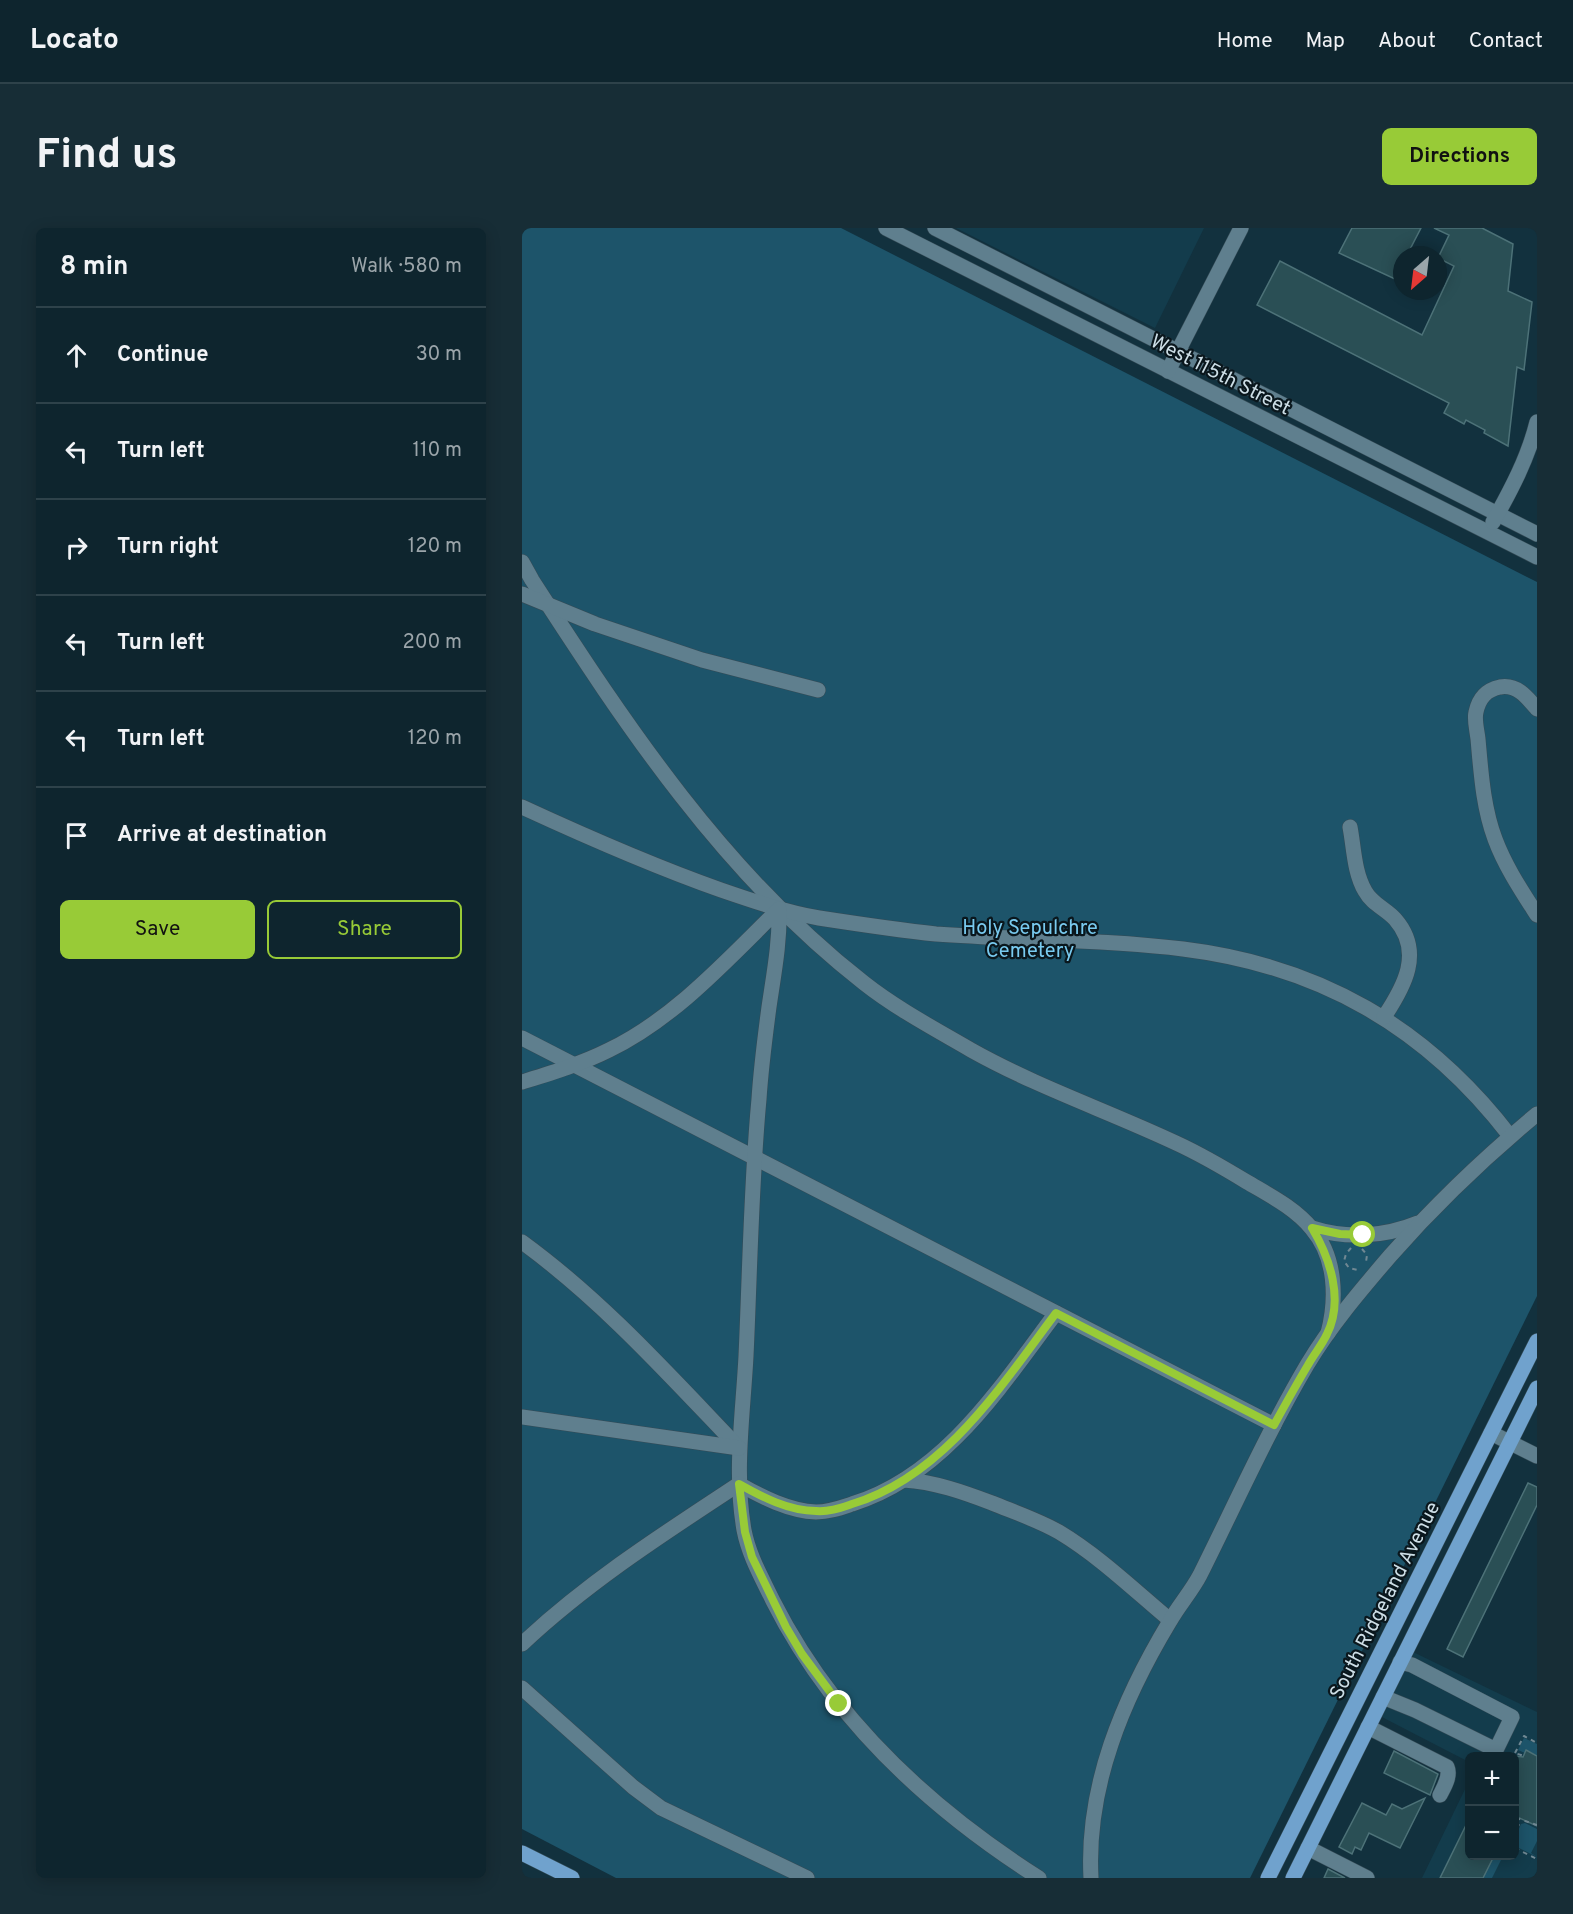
<!DOCTYPE html>
<html lang="en">
<head>
<meta charset="utf-8">
<style>
	:root { --surface:#0e252e; --page:#172d36; --text:#f1f3f6; --muted:#9ba5aa; --line:#2e424a; --accent:#98cb37 }
	body { margin:0; font-family:Overpass,sans-serif; background:var(--page); color:var(--text) }
	.controls { position:absolute; right:18px; bottom:18px; display:grid; overflow:hidden; border-radius:9px; box-shadow:0 3px 15px #0003 }
	.controls button { width:54px; height:54px; display:grid; place-items:center; padding:0; border:0; border-bottom:2px solid var(--line); background:var(--surface); color:var(--text); font:30px sans-serif }
	.compass { position:absolute; left:871px; top:18px; width:54px; height:54px; border-radius:50%; background:var(--surface); box-shadow:0 3px 15px #0003; rotate:208deg }
	.stop { position:absolute; width:18px; height:18px; margin:-14px; border:4px solid #98cb37; border-radius:50%; background:#fff }
	.stop.end { background:#98cb37; border-color:#fff; box-shadow:0 2px 6px #0008 }
	.list { margin:0; padding:0; list-style:none }
	h2 { display:flex; justify-content:space-between; align-items:center; height:78px; margin:0; padding:0 24px; font-size:26px }
	h2 small { font-size:20px; font-weight:400; color:var(--muted) }
	.list li { display:grid; grid-template-columns:39px 1fr auto; gap:18px; align-items:center; box-sizing:border-box; height:96px; padding:0 24px; border-top:2px solid var(--line) }
	.list b { display:block; font-size:22px; white-space:nowrap }
	.list em { font-size:20px; font-style:normal; color:var(--muted) }
	.actions { display:flex; gap:12px; padding:18px 24px }
	.actions a { flex:1; padding:14px 0; border:2px solid var(--accent); border-radius:9px; text-align:center; font-size:21px; color:var(--accent) }
	.actions .main { background:var(--accent); color:#111 }
	.icon { flex:none; width:33px; height:33px; fill:none; stroke:currentColor; stroke-width:2; stroke-linecap:round; stroke-linejoin:round }
	.map { position:relative; flex:none; width:1015px; height:1650px; overflow:hidden; border-radius:9px }
	header { display:flex; align-items:center; gap:36px; box-sizing:border-box; height:84px; padding:0 30px; background:var(--surface); border-bottom:2px solid var(--line) }
	header strong { font-size:28px }
	nav { display:flex; gap:33px; margin-inline-start:auto; font-size:21px }
	.intro { display:flex; align-items:center; justify-content:space-between; box-sizing:border-box; height:144px; padding:0 36px }
	h1 { margin:0; font-size:42px }
	.button { padding:15px 27px; border-radius:9px; background:var(--accent); color:#111; font-size:21px; font-weight:700 }
	main { display:flex; gap:36px; padding:0 36px }
	aside { flex:1; background:var(--surface); border-radius:9px; box-shadow:0 3px 15px #0003 }
	.map>svg:first-child { display:block }
	.built { fill:#133c4c }
	.green { fill:#1d546a }
	.building { fill:#2a4f55; stroke:#4d7278; stroke-width:1.5 }
	.lines { fill:none; stroke-linecap:round; stroke-linejoin:round }
	.minor-casing { stroke:#354b56; stroke-width:16 }
	.major-casing { stroke:#354b56; stroke-width:16 }
	.path { stroke:#708893; stroke-width:2; stroke-dasharray:4.5 4.5; stroke-linecap:butt }
	.minor { stroke:#5f7f8e; stroke-width:15 }
	.major { stroke:#70a2cd; stroke-width:15 }
	.route { stroke:#98cb37; stroke-width:8 }
	.labels { text-anchor:middle; stroke-width:4.5; stroke-linejoin:round; paint-order:stroke }
	.street-label { font-size:20px; fill:#cddee6; stroke:#0a171d }
	.park-label { font-size:20px; fill:#79cbf0; stroke:#0a171d }
</style>
</head>
<body>
<header>
<strong>Locato</strong>
<nav><a>Home</a><a>Map</a><a>About</a><a>Contact</a></nav>
</header>
<div class="intro"><h1>Find us</h1><a class="button">Directions</a></div>
<main>
<aside>
<h2>8 min<small>Walk · 580 m</small></h2>
<ul class="list">
<li><svg class="icon" aria-label="ahead" viewBox="0 0 24 24"><path d="M12 20V5M6 11l6-6 6 6"/></svg><div><b>Continue</b></div><em>30 m</em></li>
<li><svg class="icon" aria-label="left" viewBox="0 0 24 24"><path d="M17 20v-9H6M10 6l-5 5 5 5"/></svg><div><b>Turn left</b></div><em>110 m</em></li>
<li><svg class="icon" aria-label="right" viewBox="0 0 24 24"><path d="M7 20v-9h11M14 6l5 5-5 5"/></svg><div><b>Turn right</b></div><em>120 m</em></li>
<li><svg class="icon" aria-label="left" viewBox="0 0 24 24"><path d="M17 20v-9H6M10 6l-5 5 5 5"/></svg><div><b>Turn left</b></div><em>200 m</em></li>
<li><svg class="icon" aria-label="left" viewBox="0 0 24 24"><path d="M17 20v-9H6M10 6l-5 5 5 5"/></svg><div><b>Turn left</b></div><em>120 m</em></li>
<li><svg class="icon" aria-label="arrive" viewBox="0 0 24 24"><path d="M6 21V4h12l-3 4 3 4H6"/></svg><div><b>Arrive at destination</b></div></li>
</ul>
<div class="actions"><a class="main">Save</a><a>Share</a></div>
</aside>
<div class="map">
<svg width="1015" height="1650" viewBox="0 0 1015 1650">
	<rect width="100%" height="100%" fill="#12313e"/>
	<g class="built">
		<path d="M434 0H682L633 100Z"/>
		<path d="M889 1423 1015 1484V1650H900L947 1553 948 1628H993V1528H948L947 1534 856 1487Z"/>
	</g>
	<g class="green">
		<path d="M0 0H319L1015 354V1068L728 1650H94L0 1601Z"/>
		<path d="M1002 1510 1015 1516V1528L1005 1522 1003 1525 996 1522Z"/>
		<path d="M1003 1595 1015 1601V1613L1009 1625 1015 1629 993 1618V1610L999 1596Z"/>
		<path d="M972 1628H981L970 1650H961Z"/>
	</g>
	<g class="building">
		<path d="M830 0H899L885 27H880V37L873 51 817 25Z"/>
		<path d="M912 0H960L991 16 986 63 1010 74 1002 142 995 139 986 218 962 205 963 202 944 192 942 196 922 185 927 175 735 77 758 33 900 107 932 38 916 30 927 7Z"/>
		<path d="M1006 1255 1015 1259V1277L941 1429 925 1421Z"/>
		<path d="M1004 1522 1015 1528V1598L993 1588V1528L1001 1529Z"/>
		<path d="M872 1523 916 1546 908 1567 862 1545Z"/>
		<path d="M903 1570 878 1620 847 1605 839 1622 833 1619 830 1626 817 1619 840 1575 864 1587 870 1576 880 1581Z"/>
		<path d="M948 1589V1628H972L961 1650H918Z"/>
		<path d="M806 1641 823 1650H802Z"/>
	</g>
	<g class="lines">
		<defs>
			<g id="minor">
				<path d="M364 0 1015 329"/>
				<path d="M413 0 1015 306"/>
				<path d="M646 143 719 0"/>
				<path d="M971 294C989 262 1006 230 1015 194"/>
				<path d="M0 334 10 352C105 499 202 646 342 755 375 781 413 801 449 822 515 859 586 883 654 915 678 926 702 940 725 954 747 967 773 980 790 1001 814 1029 815 1071 806 1105"/>
				<path d="M0 366 73 396 180 432 296 462"/>
				<path d="M1015 481C1005 469 995 456 978 459 964 462 957 470 954 484 952 492 955 502 956 511 959 544 961 579 973 611 983 638 999 662 1015 687"/>
				<path d="M0 579C65 609 131 638 199 662 231 673 263 684 297 690 336 696 375 702 414 706 497 712 579 711 661 721 798 738 904 799 988 908"/>
				<path d="M828 599C832 620 832 644 843 663 850 676 864 681 873 691 902 724 882 759 862 789"/>
				<path d="M0 810 752 1197"/>
				<path d="M0 854C29 845 59 836 87 822 152 791 206 731 257 681 258 714 252 745 247 779 243 809 239 840 237 871 229 956 228 1042 224 1128 221 1186 212 1244 222 1302 227 1328 240 1350 251 1373 310 1490 407 1580 517 1650"/>
				<path d="M790 1000C824 1011 862 1009 896 995"/>
				<path d="M0 1014C81 1073 148 1148 217 1220"/>
				<path d="M0 1189 217 1220"/>
				<path d="M969 1205 1015 1228"/>
				<path d="M382 1252C413 1254 441 1264 470 1275 492 1284 516 1292 537 1304 577 1328 612 1362 648 1392"/>
				<path d="M0 1416C66 1354 141 1306 217 1256 240 1269 267 1283 294 1284 307 1284 318 1280 330 1276 422 1248 479 1158 534 1085"/>
				<path d="M0 1460 111 1559 139 1580 285 1650"/>
				<path d="M861 1469 893 1482 974 1522 990 1489 890 1437 878 1434"/>
				<path d="M846 1499 925 1539C929 1548 922 1559 918 1567"/>
				<path d="M786 1620 845 1650"/>
				<path d="M569 1650C564 1558 601 1471 648 1393 657 1377 669 1364 678 1347 713 1277 745 1205 785 1137 809 1097 838 1063 868 1028 913 977 962 930 1015 886"/>
			</g>
			<g id="major">
				<path d="M0 1625 50 1650"/>
				<path d="M746 1650 1015 1113"/>
				<path d="M771 1650 1015 1160"/>
			</g>
		</defs>
		<use href="#minor" class="minor-casing"/>
		<use href="#major" class="major-casing"/>
		<g class="path">
			<path d="M829 1020 824 1026 822 1033 827 1040 836 1042"/>
			<path d="M840 1021 845 1027 844 1034"/>
			<path d="M993 1525 1002 1508 1015 1515"/>
			<path d="M987 1527 993 1525 1002 1528"/>
			<path d="M993 1588 997 1596 993 1606"/>
			<path d="M994 1590 1015 1597"/>
			<path d="M993 1620 1015 1631"/>
		</g>
		<use href="#minor" class="minor"/>
		<use href="#major" class="major"/>
	</g>
	<g class="lines">
		<path class="route" d="M317 1476 280 1426 264 1399 230 1329 223 1304 217 1256C240 1269 267 1283 294 1283 307 1284 318 1280 330 1276 422 1248 479 1158 534 1085L752 1197C763 1177 774 1157 786 1137 792 1126 800 1117 805 1106 822 1072 808 1030 790 1000L818 1006 841 1007"/>
	</g>
	<g class="labels">
		<g class="street-label">
			<text transform="translate(699 146) rotate(27)" y="7">West 115th Street</text>
			<text transform="translate(862 1372) rotate(-63)" y="7">South Ridgeland Avenue</text>
		</g>
		<g class="park-label">
			<text x="508" y="706">Holy Sepulchre<tspan x="508" dy="23">Cemetery</tspan></text>
		</g>
	</g>
</svg>
<div class="controls">
<button>+</button>
<button>−</button>
</div>
<svg class="compass" viewBox="-18 -18 36 36"><path d="M0-13l5 13h-10z" fill="#e53935"/><path d="M0 13l5-13h-10z" fill="#9ba5aa"/></svg>
<div class="stop" style="left:841px;top:1007px"></div>
<div class="stop end" style="left:317px;top:1476px"></div>
</div>
</main>
</body>
</html>
